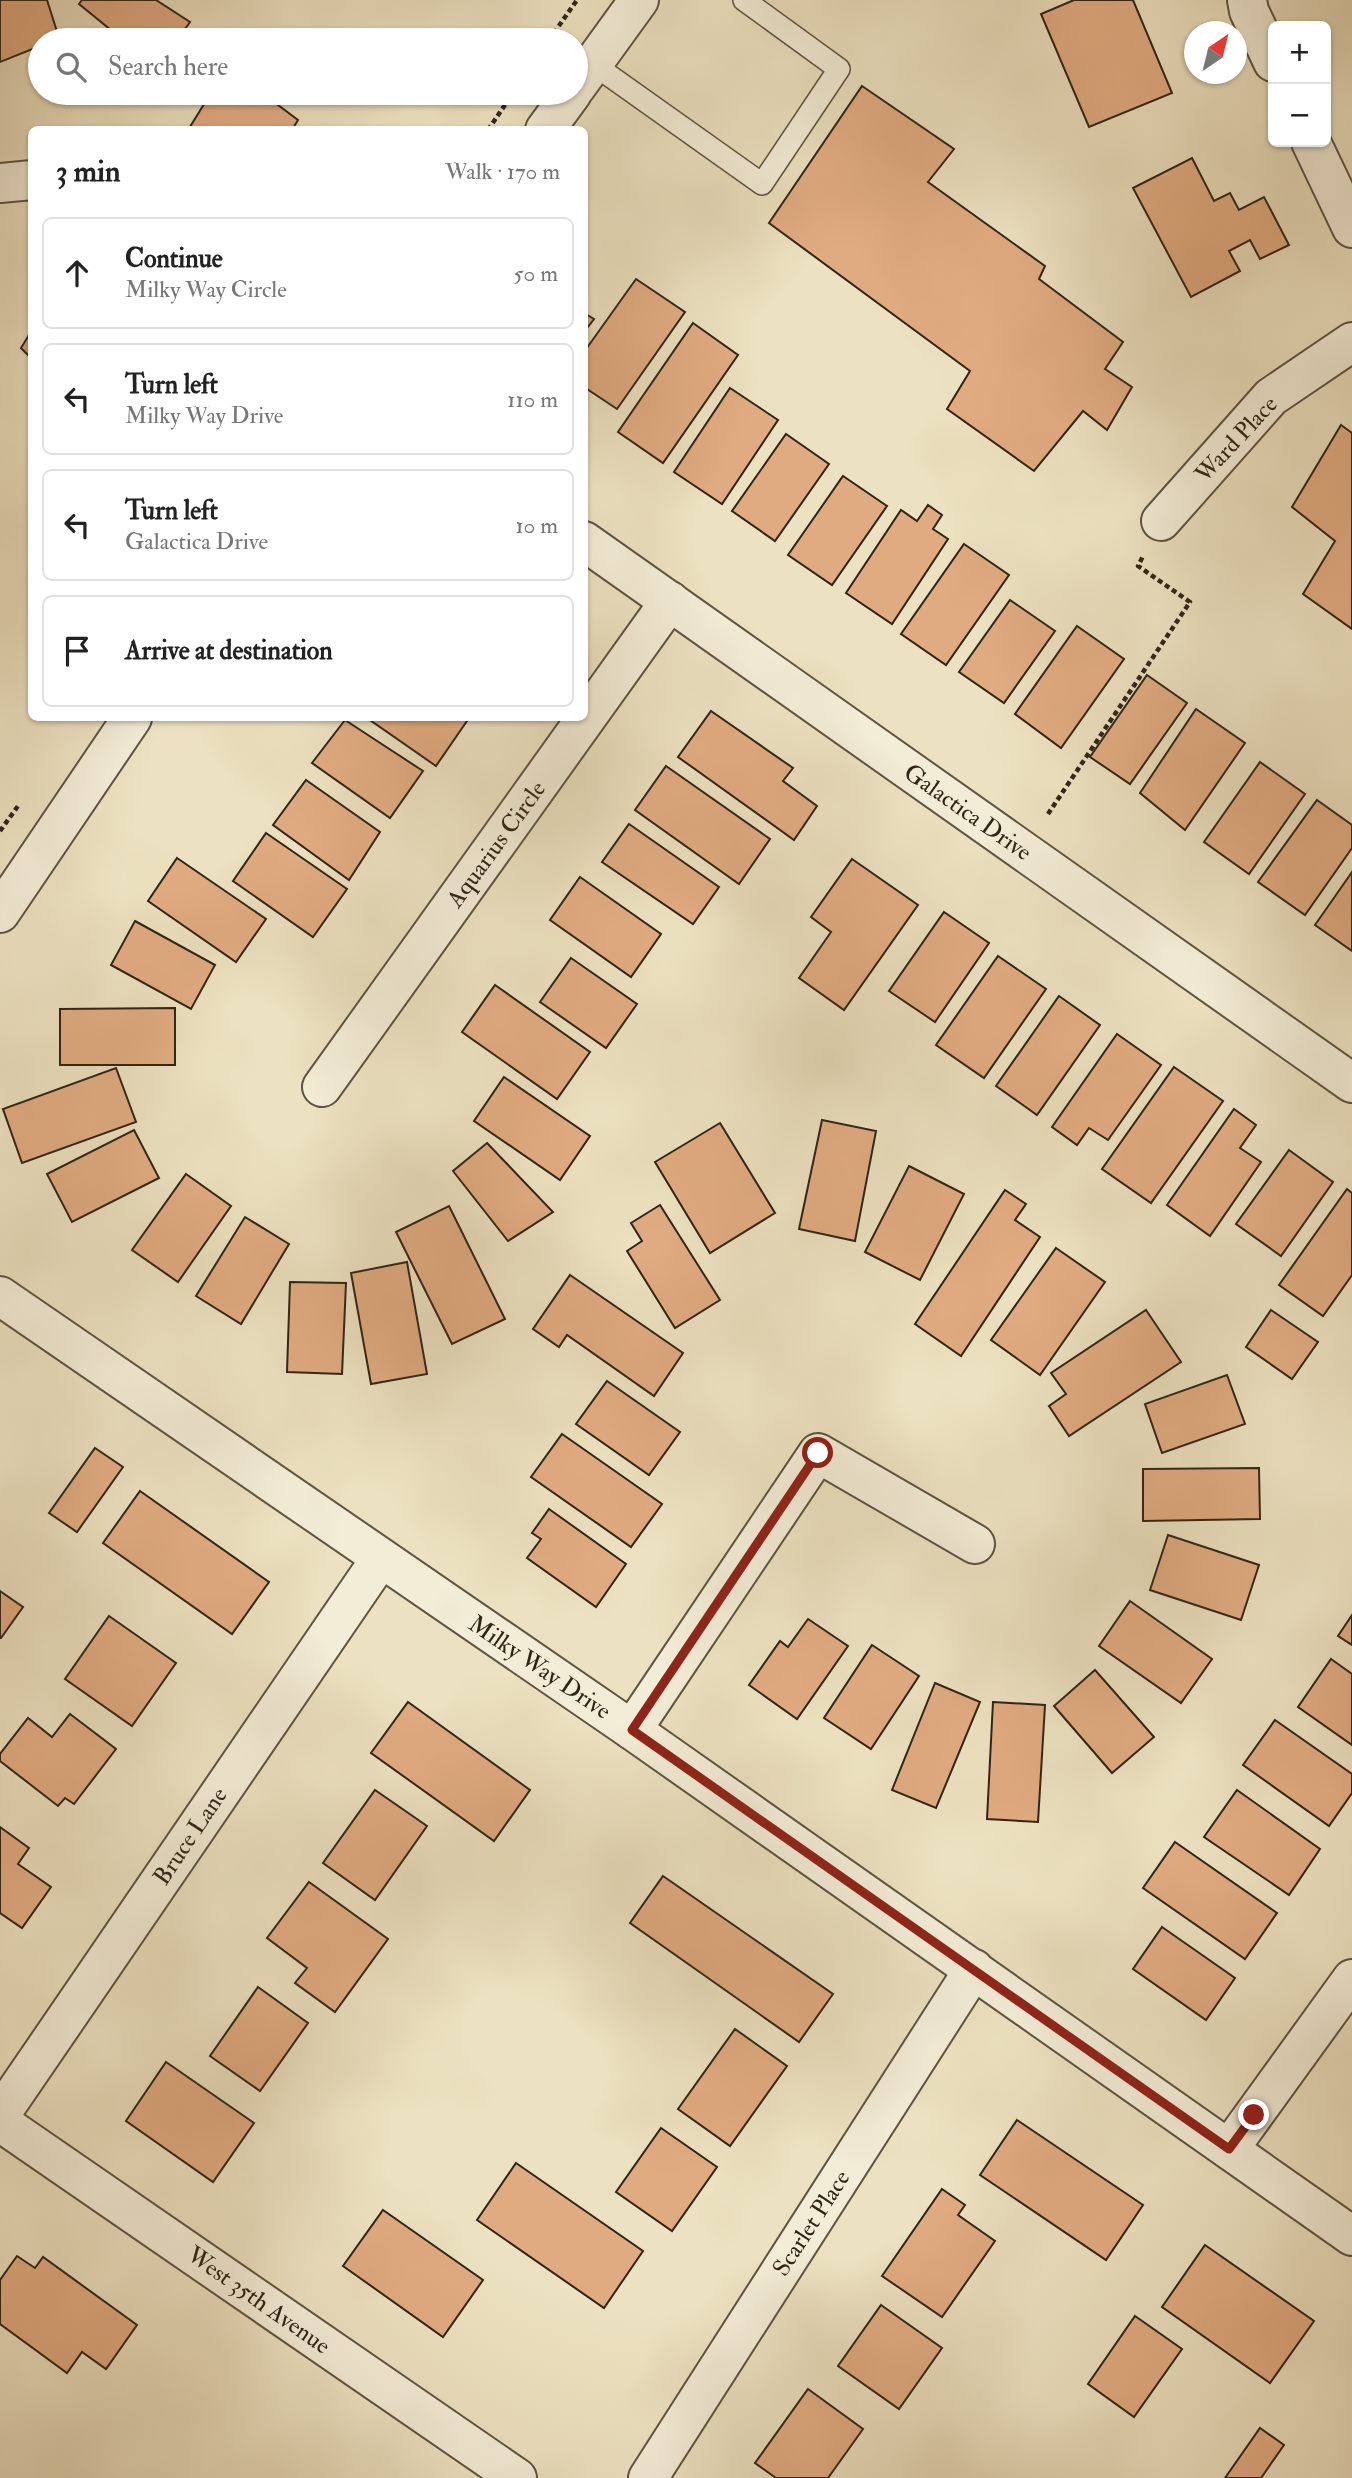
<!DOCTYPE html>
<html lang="en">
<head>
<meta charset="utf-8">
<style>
	:root { --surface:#fff; --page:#f2f2f2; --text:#222; --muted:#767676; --line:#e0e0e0 }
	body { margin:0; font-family:"IM FELL Double Pica",serif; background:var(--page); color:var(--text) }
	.controls { position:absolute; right:21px; top:21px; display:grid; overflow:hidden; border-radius:10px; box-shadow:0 2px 5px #0004 }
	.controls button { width:63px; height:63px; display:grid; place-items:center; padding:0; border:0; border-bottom:2px solid var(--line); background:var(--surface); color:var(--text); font:35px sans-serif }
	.compass { position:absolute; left:1184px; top:21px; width:63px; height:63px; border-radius:50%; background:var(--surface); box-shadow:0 2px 5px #0004; rotate:35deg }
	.stop { position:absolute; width:21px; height:21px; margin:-16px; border:5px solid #8f2418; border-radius:50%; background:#fff }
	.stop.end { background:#8f2418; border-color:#fff; box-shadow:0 2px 7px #0008 }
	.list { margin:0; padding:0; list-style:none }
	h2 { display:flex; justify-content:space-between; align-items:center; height:91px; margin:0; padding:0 28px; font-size:30px }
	h2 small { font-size:23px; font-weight:400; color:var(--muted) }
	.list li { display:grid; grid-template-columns:46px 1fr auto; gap:21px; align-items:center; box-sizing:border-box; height:112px; margin:0 14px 14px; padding:0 14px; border:2px solid var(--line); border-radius:10px }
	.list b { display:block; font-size:26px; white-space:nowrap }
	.list p { margin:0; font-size:23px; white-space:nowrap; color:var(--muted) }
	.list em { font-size:23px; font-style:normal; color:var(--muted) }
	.icon { flex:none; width:38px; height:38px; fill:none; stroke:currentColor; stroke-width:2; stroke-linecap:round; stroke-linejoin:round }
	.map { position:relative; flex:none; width:1352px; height:2478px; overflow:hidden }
	.search { position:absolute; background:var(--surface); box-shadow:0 2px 5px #0004; left:28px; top:28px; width:560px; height:77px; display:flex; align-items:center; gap:18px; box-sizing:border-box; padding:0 24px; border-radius:38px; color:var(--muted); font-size:26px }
	.panel { position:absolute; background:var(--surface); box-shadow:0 2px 5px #0004; left:28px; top:126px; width:560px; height:595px; border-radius:10px }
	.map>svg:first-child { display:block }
	.building { fill:#e1ab81; stroke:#302417; stroke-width:2 }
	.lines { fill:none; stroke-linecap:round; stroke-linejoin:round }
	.service-casing { stroke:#5f5341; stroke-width:24 }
	.minor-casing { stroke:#5f5341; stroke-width:42 }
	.path { stroke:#302417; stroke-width:4.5; stroke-dasharray:5 3.5; stroke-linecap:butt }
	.service { stroke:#f3ecd6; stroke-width:21 }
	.minor { stroke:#f3ecd6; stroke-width:38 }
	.route { stroke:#8f2418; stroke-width:9 }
	.labels { text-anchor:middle; stroke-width:5; stroke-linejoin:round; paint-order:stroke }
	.street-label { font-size:24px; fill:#302417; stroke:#f3ecd6 }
</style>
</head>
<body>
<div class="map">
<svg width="1352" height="2478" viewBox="0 0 1352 2478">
	<rect width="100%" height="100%" fill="#ece1c0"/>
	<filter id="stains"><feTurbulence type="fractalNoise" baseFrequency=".00286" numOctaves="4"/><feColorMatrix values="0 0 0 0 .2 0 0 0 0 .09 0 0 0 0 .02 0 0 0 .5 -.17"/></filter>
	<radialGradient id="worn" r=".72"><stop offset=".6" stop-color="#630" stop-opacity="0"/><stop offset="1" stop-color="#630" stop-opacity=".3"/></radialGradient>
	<g class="building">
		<path d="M0 0H47L59 38 40 40V46L0 62Z"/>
		<path d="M82 0H156L190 22 177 40H113L117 35 79 4Z"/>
		<path d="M1074 0H1133L1172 93 1089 127 1041 14Z"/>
		<path d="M862 86 954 149 928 182 1045 266 1039 279 1123 342 1105 369 1132 387 1107 430 1083 411 1034 471 947 409 970 371 769 223Z"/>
		<path d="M211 93H262L298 120 292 130H188Z"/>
		<path d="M1192 158 1214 201 1230 193 1239 210 1264 197 1289 245 1260 259 1250 240 1229 251 1240 271 1191 297 1133 188Z"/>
		<path d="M636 279 685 312 617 409 584 387V352Z"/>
		<path d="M584 313 594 319 584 332Z"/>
		<path d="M693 323 738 355 663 463 618 432Z"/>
		<path d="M32 330V359L21 348Z"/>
		<path d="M730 388 778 420 722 504 674 472Z"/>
		<path d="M1341 425 1352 433V629L1303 594 1335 541 1292 507Z"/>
		<path d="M786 434 829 464 775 541 732 511Z"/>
		<path d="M843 476 887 506 832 585 788 555Z"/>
		<path d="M928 505 942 515 933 529 948 539 892 624 846 593 901 510 917 521Z"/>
		<path d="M964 544 1009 575 946 665 901 634Z"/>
		<path d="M1010 600 1055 631 1004 703 959 672Z"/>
		<path d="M1077 626 1124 659 1061 748 1015 714Z"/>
		<path d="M1147 675 1187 703 1130 784 1090 757Z"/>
		<path d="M1196 709 1245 743 1185 830 1140 793Z"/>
		<path d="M711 711 793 768 783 781 817 806 794 840 678 757Z"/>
		<path d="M367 718H469L436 766Z"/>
		<path d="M345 720 423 771 390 818 312 763Z"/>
		<path d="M1260 762 1305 794 1249 874 1204 842Z"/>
		<path d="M666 766 770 839 739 884 635 810Z"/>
		<path d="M306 780 380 832 349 880 273 825Z"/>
		<path d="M1317 800 1352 825V848L1305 915 1258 882Z"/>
		<path d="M629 824 719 887 693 924 602 862Z"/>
		<path d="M266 833 347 889 313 937 233 881Z"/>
		<path d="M177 858 266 919 236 962 148 901Z"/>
		<path d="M852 859 918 905 844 1010 799 978 831 932 811 917Z"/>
		<path d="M1352 872V951L1315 925Z"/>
		<path d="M580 877 661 934 631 977 550 920Z"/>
		<path d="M944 912 989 943 935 1022 889 991Z"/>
		<path d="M135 921 215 965 191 1009 111 965Z"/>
		<path d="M998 956 1046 989 984 1078 936 1045Z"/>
		<path d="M571 958 637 1004 606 1048 540 1002Z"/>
		<path d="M495 985 590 1052 557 1099 462 1032Z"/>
		<path d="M1059 996 1100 1025 1037 1115 996 1086Z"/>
		<path d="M175 1008V1065H60V1009Z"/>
		<path d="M1117 1034 1161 1065 1108 1140 1089 1128 1077 1145 1052 1127Z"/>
		<path d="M1174 1067 1223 1101 1151 1203 1102 1169Z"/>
		<path d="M116 1068 136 1122 22 1163 3 1109Z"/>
		<path d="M504 1077 590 1136 560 1180 474 1121Z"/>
		<path d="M1234 1109 1256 1125 1240 1148 1261 1162 1210 1236 1167 1205Z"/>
		<path d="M822 1120 876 1131 855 1241 799 1229Z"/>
		<path d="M720 1123 775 1213 710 1253 655 1162Z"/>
		<path d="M134 1130 159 1178 72 1222 47 1174Z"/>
		<path d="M487 1143 553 1212 508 1241 453 1171Z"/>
		<path d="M1289 1150 1333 1182 1281 1256 1236 1224Z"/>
		<path d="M909 1166 964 1194 920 1280 865 1252Z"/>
		<path d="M186 1174 231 1206 178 1282 132 1250Z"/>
		<path d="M1347 1189 1352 1193V1275L1323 1316 1279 1285Z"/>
		<path d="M1005 1190 1026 1204 1015 1220 1040 1237 961 1356 915 1324Z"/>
		<path d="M660 1205 720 1300 675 1328 627 1251 642 1241 631 1223Z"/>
		<path d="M449 1206 505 1319 452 1344 396 1232Z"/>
		<path d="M245 1217 289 1244 241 1324 196 1296Z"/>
		<path d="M1056 1248 1105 1282 1040 1375 991 1340Z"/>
		<path d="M407 1262 427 1374 371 1384 351 1273Z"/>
		<path d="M570 1275 683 1353 654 1396 567 1335 559 1347 533 1329Z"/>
		<path d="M290 1282 346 1283 342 1374 287 1372Z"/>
		<path d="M1146 1310 1181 1362 1069 1436 1049 1406 1066 1394 1051 1373Z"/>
		<path d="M1271 1310 1318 1342 1292 1379 1246 1347Z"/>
		<path d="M1227 1375 1245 1424 1162 1453 1145 1404Z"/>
		<path d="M607 1381 680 1432 649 1475 576 1424Z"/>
		<path d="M562 1434 662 1504 631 1547 531 1477Z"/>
		<path d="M95 1448 123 1467 77 1532 49 1513Z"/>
		<path d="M1259 1468 1260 1519 1143 1521V1469Z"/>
		<path d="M140 1491 269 1582 232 1634 103 1543Z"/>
		<path d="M549 1509 626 1564 596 1607 527 1558 541 1539 532 1533Z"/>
		<path d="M1168 1535 1259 1565 1241 1620 1150 1590Z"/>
		<path d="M0 1591 23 1607 1 1638H0Z"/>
		<path d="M1130 1601 1212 1659 1181 1703 1099 1646Z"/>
		<path d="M1352 1615V1645L1338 1636Z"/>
		<path d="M109 1616 176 1663 132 1726 65 1679Z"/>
		<path d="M808 1619 848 1646 797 1719 749 1685 780 1641 788 1647Z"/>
		<path d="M872 1645 919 1676 871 1749 824 1718Z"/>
		<path d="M1331 1659 1352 1674V1745L1298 1707Z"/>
		<path d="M1095 1670 1154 1737 1112 1773 1054 1706Z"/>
		<path d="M935 1683 980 1702 936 1808 892 1790Z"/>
		<path d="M408 1702 530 1790 494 1841 371 1753Z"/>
		<path d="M993 1702 1045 1705 1038 1822 987 1819Z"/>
		<path d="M70 1714 116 1749 74 1804 65 1798 58 1806 0 1761V1754L28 1718 52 1737Z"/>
		<path d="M1275 1720 1352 1774V1793L1329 1826 1243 1765Z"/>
		<path d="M375 1790 427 1826 375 1900 323 1863Z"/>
		<path d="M1237 1790 1320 1849 1289 1895 1204 1837Z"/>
		<path d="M0 1827 29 1848 18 1864 51 1887 22 1928 0 1913Z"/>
		<path d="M1175 1842 1277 1913 1245 1959 1143 1888Z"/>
		<path d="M663 1876 833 1994 799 2042 630 1923Z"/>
		<path d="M309 1882 388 1939 335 2012 295 1983 307 1968 267 1938Z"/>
		<path d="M1162 1927 1235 1978 1206 2020 1133 1969Z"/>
		<path d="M258 1987 308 2023 260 2091 210 2056Z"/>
		<path d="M735 2029 787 2066 730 2146 678 2109Z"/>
		<path d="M166 2062 254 2123 213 2182 126 2121Z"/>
		<path d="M1017 2120 1143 2205 1106 2260 980 2175Z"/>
		<path d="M661 2128 717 2167 672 2231 616 2192Z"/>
		<path d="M516 2163 643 2251 604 2308 477 2220Z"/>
		<path d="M942 2189 965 2205 958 2215 995 2241 942 2317 882 2276Z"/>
		<path d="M383 2210 483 2280 443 2337 343 2266Z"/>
		<path d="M1205 2245 1314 2321 1270 2383 1162 2307Z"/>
		<path d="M17 2256 35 2268 43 2257 137 2325 106 2369 82 2352 67 2373 0 2324V2280Z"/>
		<path d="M881 2305 942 2348 899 2409 838 2366Z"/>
		<path d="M1135 2316 1182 2349 1134 2417 1088 2384Z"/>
		<path d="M808 2389 863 2429 828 2478H776L755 2463Z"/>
		<path d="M1260 2428 1284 2445 1261 2478H1225Z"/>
	</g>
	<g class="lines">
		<defs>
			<path id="service" d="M593 64 762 184 839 69 744 0"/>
			<g id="minor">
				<path d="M1247 0 1249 11 1273 62"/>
				<path d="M576 87 639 0"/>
				<path d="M545 130 572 93"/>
				<path d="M1311 142 1352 228"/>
				<path d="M0 183 32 180"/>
				<path d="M1161 521 1271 397 1352 342"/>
				<path d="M584 541 1352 1083"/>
				<path d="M0 913 132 718"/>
				<path d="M322 1087 670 601"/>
				<path d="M0 1296 632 1730 1352 2236"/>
				<path d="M632 1730 818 1453 975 1544"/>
				<path d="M0 2115 381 1558"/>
				<path d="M0 2122 517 2478"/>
				<path d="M1229 2149 1352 1979"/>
				<path d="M648 2478 974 1969"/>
			</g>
		</defs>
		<use href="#service" class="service-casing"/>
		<use href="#minor" class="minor-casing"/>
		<g class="path">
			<path d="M549 40 577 0"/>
			<path d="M488 130 513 93"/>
			<path d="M1048 814 1190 602 1138 566 1143 556"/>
			<path d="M0 831 18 806"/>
		</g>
		<use href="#service" class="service"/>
		<use href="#minor" class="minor"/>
	</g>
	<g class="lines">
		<path class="route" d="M818 1453 632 1730 1229 2149 1254 2115"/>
	</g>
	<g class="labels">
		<g class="street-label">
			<text transform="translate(1236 439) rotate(-47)" y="8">Ward Place</text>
			<text transform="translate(968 812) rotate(35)" y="8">Galactica Drive</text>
			<text transform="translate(496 844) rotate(-54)" y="8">Aquarius Circle</text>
			<text transform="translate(540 1667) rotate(34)" y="8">Milky Way Drive</text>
			<text transform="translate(190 1836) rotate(-56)" y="8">Bruce Lane</text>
			<text transform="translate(811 2223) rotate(-57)" y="8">Scarlet Place</text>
			<text transform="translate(259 2300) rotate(35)" y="8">West 35th Avenue</text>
		</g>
	</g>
	<rect width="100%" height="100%" filter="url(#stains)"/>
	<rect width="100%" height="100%" fill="url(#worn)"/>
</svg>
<div class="controls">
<button>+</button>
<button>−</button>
</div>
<svg class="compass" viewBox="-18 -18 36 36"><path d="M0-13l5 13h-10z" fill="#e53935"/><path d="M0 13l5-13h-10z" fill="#767676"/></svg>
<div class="stop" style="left:818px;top:1453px"></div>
<div class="stop end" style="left:1254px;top:2115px"></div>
<div class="search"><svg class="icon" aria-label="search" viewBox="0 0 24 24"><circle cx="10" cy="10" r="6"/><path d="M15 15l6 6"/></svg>Search here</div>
<section class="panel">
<h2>3 min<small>Walk · 170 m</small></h2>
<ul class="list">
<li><svg class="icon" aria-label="ahead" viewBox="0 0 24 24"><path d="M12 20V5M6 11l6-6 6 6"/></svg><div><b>Continue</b><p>Milky Way Circle</p></div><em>50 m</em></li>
<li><svg class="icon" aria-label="left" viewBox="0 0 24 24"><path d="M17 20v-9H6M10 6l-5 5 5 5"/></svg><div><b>Turn left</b><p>Milky Way Drive</p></div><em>110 m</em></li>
<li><svg class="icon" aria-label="left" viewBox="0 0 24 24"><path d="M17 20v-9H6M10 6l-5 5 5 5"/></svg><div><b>Turn left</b><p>Galactica Drive</p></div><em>10 m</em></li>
<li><svg class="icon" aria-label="arrive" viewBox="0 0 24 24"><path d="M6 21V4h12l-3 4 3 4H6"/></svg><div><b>Arrive at destination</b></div></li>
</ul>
</section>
</div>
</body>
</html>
